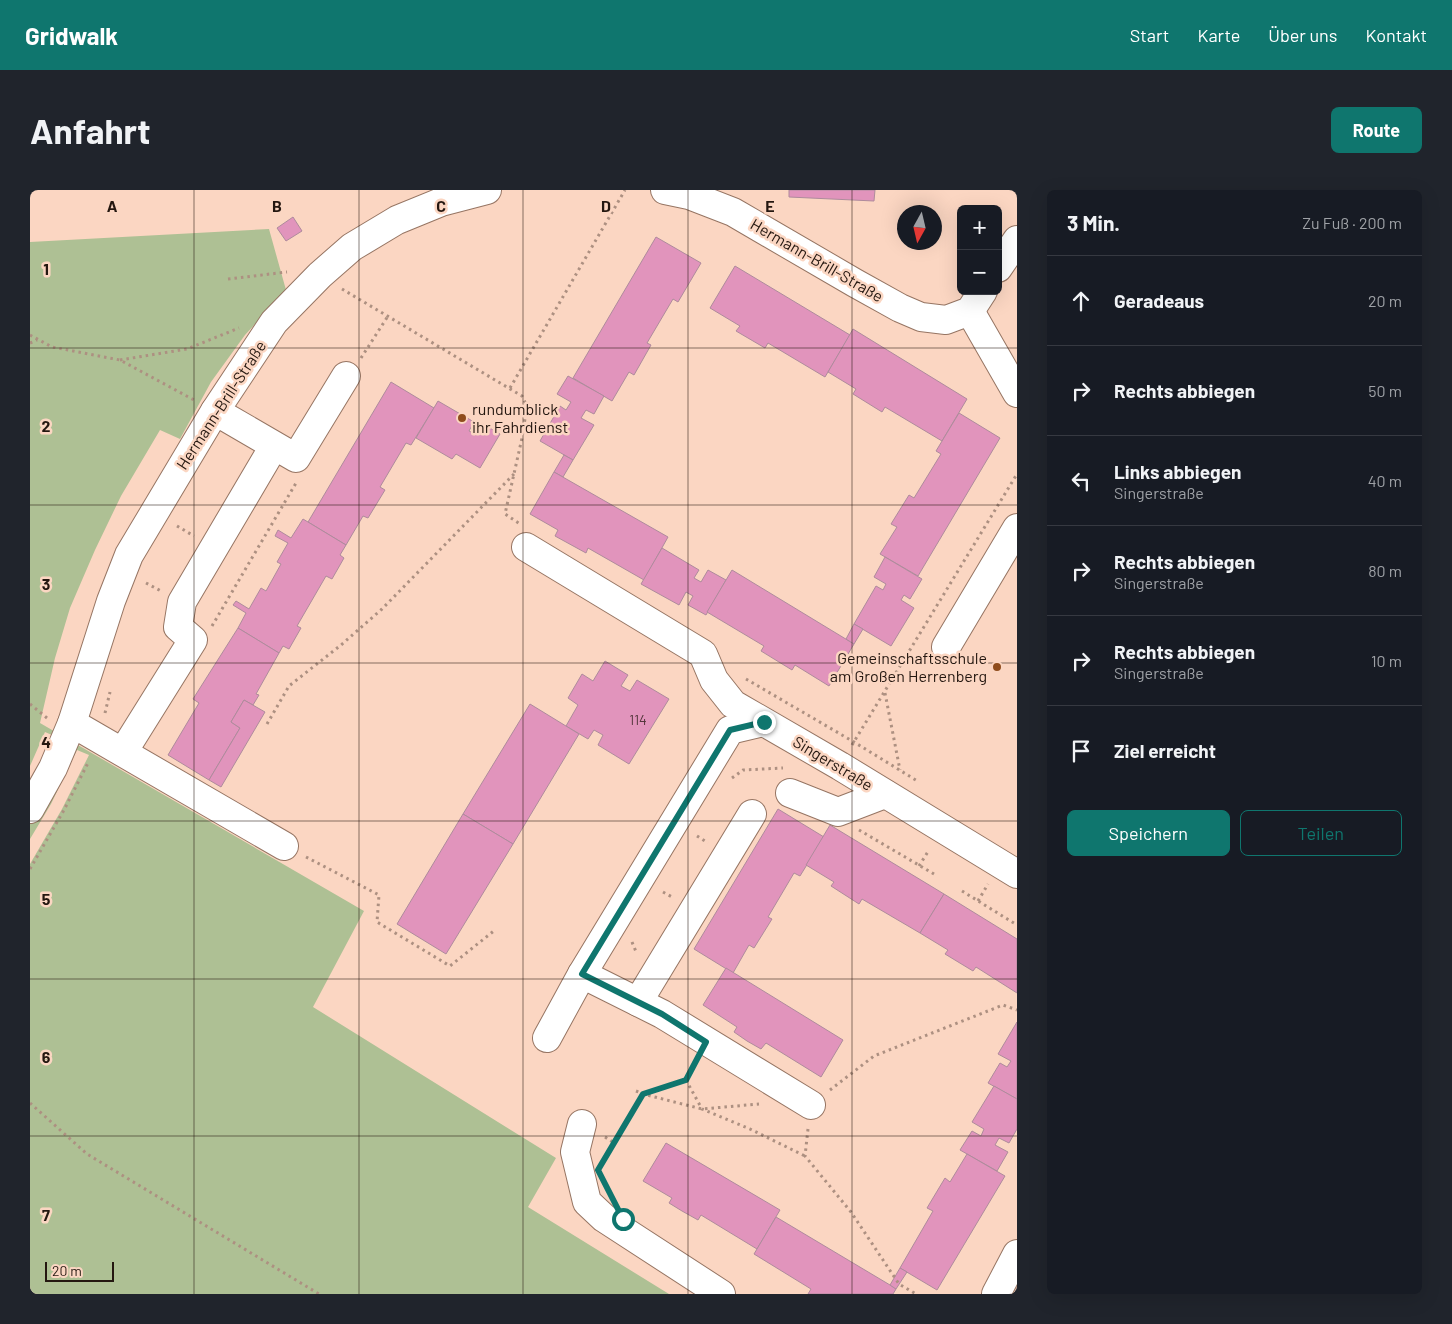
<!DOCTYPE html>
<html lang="de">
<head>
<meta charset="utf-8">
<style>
	:root { --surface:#171b24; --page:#20242c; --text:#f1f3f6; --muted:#9ea1a6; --line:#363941; --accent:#0f766e }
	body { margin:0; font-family:Barlow,sans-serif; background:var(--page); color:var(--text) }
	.controls { position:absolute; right:15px; top:15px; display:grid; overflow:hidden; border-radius:8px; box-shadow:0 5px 20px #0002 }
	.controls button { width:45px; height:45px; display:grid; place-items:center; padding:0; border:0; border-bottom:1px solid var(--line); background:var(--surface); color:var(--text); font:25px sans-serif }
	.compass { position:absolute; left:867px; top:15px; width:45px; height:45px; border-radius:50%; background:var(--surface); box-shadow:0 5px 20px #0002; rotate:188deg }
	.scale { position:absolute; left:15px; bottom:12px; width:69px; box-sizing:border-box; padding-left:5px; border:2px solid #241710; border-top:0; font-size:14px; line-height:18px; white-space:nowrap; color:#241710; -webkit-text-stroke:4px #fbd6c2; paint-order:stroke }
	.stop { position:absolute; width:15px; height:15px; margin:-11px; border:4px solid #0f766e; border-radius:50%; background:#fff }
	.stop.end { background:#0f766e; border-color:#fff; box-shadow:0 1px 5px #0008 }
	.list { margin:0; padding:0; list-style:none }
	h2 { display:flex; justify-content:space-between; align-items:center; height:65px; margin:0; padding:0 20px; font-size:21px }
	h2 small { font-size:16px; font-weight:400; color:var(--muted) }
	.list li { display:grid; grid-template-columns:32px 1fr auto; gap:15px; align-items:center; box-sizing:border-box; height:90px; padding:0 20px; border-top:1px solid var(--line) }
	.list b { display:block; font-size:19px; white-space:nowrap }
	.list p { margin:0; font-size:16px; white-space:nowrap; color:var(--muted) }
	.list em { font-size:16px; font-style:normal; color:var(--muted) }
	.actions { display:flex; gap:10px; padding:15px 20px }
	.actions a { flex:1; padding:11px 0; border:1px solid var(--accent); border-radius:8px; text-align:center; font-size:18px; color:var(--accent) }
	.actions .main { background:var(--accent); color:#fff }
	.icon { flex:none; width:28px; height:28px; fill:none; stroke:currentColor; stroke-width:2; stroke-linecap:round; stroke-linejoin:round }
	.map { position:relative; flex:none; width:987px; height:1104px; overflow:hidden; border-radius:8px }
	header { display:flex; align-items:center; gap:30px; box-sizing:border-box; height:70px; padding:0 25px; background:var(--accent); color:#fff }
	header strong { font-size:24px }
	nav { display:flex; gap:28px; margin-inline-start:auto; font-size:18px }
	.intro { display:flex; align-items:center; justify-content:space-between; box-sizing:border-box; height:120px; padding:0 30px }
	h1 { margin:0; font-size:35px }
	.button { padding:12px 22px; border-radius:8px; background:var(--accent); color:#fff; font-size:18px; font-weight:700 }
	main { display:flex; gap:30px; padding:0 30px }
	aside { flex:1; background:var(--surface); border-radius:8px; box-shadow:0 5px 20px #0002 }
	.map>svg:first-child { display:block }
	.green { fill:#aec094 }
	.building { fill:#e194bc; stroke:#ae8b9c }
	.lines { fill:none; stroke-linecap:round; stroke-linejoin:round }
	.minor-casing { stroke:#967563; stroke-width:30 }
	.path { stroke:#ad9081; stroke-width:3; stroke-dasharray:2.5 4; stroke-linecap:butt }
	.minor { stroke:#fff; stroke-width:28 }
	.route { stroke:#0f766e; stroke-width:6 }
	.grid { fill:none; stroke:#241710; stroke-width:1; stroke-opacity:0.55 }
	.poi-dot { fill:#8f4c1c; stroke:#fbd6c2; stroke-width:2 }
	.labels { text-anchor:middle; stroke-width:5; stroke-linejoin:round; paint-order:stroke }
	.number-label { font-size:14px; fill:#53363b }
	.street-label { font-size:16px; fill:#241710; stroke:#fbd6c2 }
	.poi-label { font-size:16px; fill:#241710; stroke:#fbd6c2; text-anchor:start }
	.grid-label { font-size:16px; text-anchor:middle; font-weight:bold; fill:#241710; stroke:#fbd6c2; stroke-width:5; stroke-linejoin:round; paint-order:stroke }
</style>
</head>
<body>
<header>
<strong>Gridwalk</strong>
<nav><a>Start</a><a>Karte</a><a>Über uns</a><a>Kontakt</a></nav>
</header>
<div class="intro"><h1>Anfahrt</h1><a class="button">Route</a></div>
<main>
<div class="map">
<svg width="987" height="1104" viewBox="0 0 987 1104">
	<rect width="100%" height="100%" fill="#fbd6c2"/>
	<path class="green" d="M239 39 256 100 215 145 181 192 150 249 130 240 91 306 65 360 40 418 25 468 10 533 334 721 283 817 526 968 498 1017 639 1104H0V674L32 619 59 565 47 560 21 614 0 649V608L31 549 15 542 0 576V52Z"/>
	<g class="building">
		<path d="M759 0H845L844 11 759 7Z"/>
		<path d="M263 27 272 41 256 51 247 38Z"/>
		<path d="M626 47 671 73 648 112 643 109 617 153 621 155 604 185 599 182 582 211 543 188Z"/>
		<path d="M705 76 820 145 795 187 738 153 735 158 706 141 710 136 680 118Z"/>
		<path d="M823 139 937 209 912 251 855 217 852 222 823 204 826 199 798 182Z"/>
		<path d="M538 186 574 206 564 224 556 220 551 228 564 235 543 270 510 251 530 216 536 220 541 212 527 204Z"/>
		<path d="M361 192 404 218 381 255 376 253 350 297 355 300 338 328 333 326 316 355 278 332Z"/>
		<path d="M408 211 444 232 439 241 443 243 446 245 453 234 470 244 450 278 426 264 422 269 386 248Z"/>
		<path d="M929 223 970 248 888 386 850 364 867 337 861 334 879 305 884 308 911 264 906 261Z"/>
		<path d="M534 265 543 270 533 287 524 282Z"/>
		<path d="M524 282 638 347 614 390 558 358 556 363 525 346 528 340 500 324Z"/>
		<path d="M273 329 316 355 310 365 314 368 302 389 296 386 267 436 271 438 259 459 253 456 249 463 208 438 216 423 203 415 206 411 219 419 231 398 236 401 251 374 247 372 258 353 245 346 248 340 261 348Z"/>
		<path d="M632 358 669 380 664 388 671 392 678 380 696 390 676 425 658 415 663 406 656 402 649 415 611 394Z"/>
		<path d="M855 367 892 389 880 409 874 405 871 410 884 418 861 456 824 434 846 396 853 400 856 394 844 387Z"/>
		<path d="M702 380 824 454 799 496 765 475 762 480 731 461 734 456 677 422Z"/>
		<path d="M824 434 833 439 824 454 816 449Z"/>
		<path d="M208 438 249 463 226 504 229 505 223 515 214 510 201 532 210 538 179 590 138 565 169 513 163 509Z"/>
		<path d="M575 471 598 485 591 496 600 501 607 490 639 509 599 574 568 555 573 545 564 540 558 549 536 536 548 515 538 508 552 484 563 491Z"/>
		<path d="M214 510 235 522 191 597 179 590 210 538 201 532Z"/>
		<path d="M500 514 549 544 483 654 433 624Z"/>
		<path d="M748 619 794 647 770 686 764 683 738 727 742 729 724 758 719 755 703 783 664 759Z"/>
		<path d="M433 624 483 654 416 764 367 734Z"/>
		<path d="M800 635 914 704 890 743 832 709 829 714 801 696 804 692 776 675Z"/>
		<path d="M914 704 987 749V803L946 777 943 781 915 764 918 760 890 743Z"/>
		<path d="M696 778 813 850 791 887 736 853 731 859 717 851 704 842 707 837 673 815Z"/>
		<path d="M987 832V909L958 893 970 873 977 877 981 871 968 864Z"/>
		<path d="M964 896 987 909V939L979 953 969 948 965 955 978 962 967 981 930 960 942 941 951 946 954 939 942 932Z"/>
		<path d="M636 953 750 1020 727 1059 671 1025 668 1030 652 1021 639 1013 642 1008 613 991Z"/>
		<path d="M937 964 975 986 907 1100 870 1078 903 1021 897 1018 915 988 920 992Z"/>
		<path d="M746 1027 860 1095 866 1099 863 1104H778L781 1099 724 1064Z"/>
		<path d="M870 1078 877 1082 866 1099 860 1095Z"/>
	</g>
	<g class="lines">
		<defs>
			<g id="minor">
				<path d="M635 0 659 5 703 22 825 93 870 118 891 127 916 130 940 121 953 101"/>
				<path d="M968 78 987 50"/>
				<path d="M940 121 987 203"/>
				<path d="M185 221 266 268 316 186"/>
				<path d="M496 357 673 464 684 490 703 514 810 576 987 684"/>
				<path d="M916 457 987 338"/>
				<path d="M42 533 254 656"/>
				<path d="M93 562 163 450 148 437 152 412 244 256"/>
				<path d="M760 603 808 622 855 604"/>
				<path d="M0 619 23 578 42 533 81 411 99 365 185 221 244 132 290 85 322 57 367 30 411 12 457 0"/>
				<path d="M552 784 632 824 781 915"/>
				<path d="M608 812 722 624"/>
				<path d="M517 848 552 784 700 540 733 532"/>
				<path d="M552 934 545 962 557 1012 574 1028 691 1104"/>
				<path d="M966 1104 987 1064"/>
			</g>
		</defs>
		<use href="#minor" class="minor-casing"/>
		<g class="path">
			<path d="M198 89 257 82"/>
			<path d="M312 99 492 206 497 216 492 248 475 324 490 334"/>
			<path d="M0 145 22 157 90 170 164 210"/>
			<path d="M0 153 7 150"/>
			<path d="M331 168 358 126"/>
			<path d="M90 170 157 159 209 138"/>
			<path d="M480 198 595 0"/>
			<path d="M147 336 164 346"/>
			<path d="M116 393 131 401"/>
			<path d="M182 436 266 293"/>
			<path d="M716 489 824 552 889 592"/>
			<path d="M855 503 870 580"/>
			<path d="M0 514 17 528"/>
			<path d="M75 523 80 502"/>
			<path d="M237 534 259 496 311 455 352 419 484 284"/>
			<path d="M822 555 987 284"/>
			<path d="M702 588 713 580 753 578"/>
			<path d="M829 640 904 684"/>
			<path d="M667 646 678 653"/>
			<path d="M276 667 349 705 347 732 420 776 465 740"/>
			<path d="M889 676 899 660"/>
			<path d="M0 679 34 620 59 571"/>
			<path d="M932 701 987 735"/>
			<path d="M633 702 644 708"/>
			<path d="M948 711 958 694"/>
			<path d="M602 752 607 764"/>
			<path d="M656 890 672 919 720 939 775 966"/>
			<path d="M800 900 844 866 973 815 987 820"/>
			<path d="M606 901 613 904 672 919 729 914"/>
			<path d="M0 913 57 964 289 1104"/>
			<path d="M778 939 775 966 821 1022 869 1094 886 1104"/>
			<path d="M575 947 584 953"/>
			<path d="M573 972 613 904 656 890 665 873"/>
		</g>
		<use href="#minor" class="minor"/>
	</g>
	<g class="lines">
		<path class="route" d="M593 1029 568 980 613 904 656 890 676 852 632 824 552 784 700 540 734 532"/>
	</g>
	<path class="grid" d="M164 0V1104M329 0V1104M493 0V1104M658 0V1104M822 0V1104M0 158H987M0 315H987M0 473H987M0 631H987M0 789H987M0 946H987"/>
	<g class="poi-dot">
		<circle cx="432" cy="228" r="5"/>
		<circle cx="967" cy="477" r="5"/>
	</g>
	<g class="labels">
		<g class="number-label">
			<text x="608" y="535">114</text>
		</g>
		<g class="street-label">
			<text transform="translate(787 70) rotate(30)" y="6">Hermann-Brill-Straße</text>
			<text transform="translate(191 215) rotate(-57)" y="6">Hermann-Brill-Straße</text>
			<text transform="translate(803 573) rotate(31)" y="6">Singerstraße</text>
		</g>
		<g class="poi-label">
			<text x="442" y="225">rundumblick<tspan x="442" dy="18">ihr Fahrdienst</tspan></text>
			<text x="957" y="474" text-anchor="end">Gemeinschaftsschule<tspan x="957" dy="18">am Großen Herrenberg</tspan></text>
		</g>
	</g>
	<g class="grid-label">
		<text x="82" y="22">A</text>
		<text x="247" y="22">B</text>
		<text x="411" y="22">C</text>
		<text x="576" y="22">D</text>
		<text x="740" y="22">E</text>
		<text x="16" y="85">1</text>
		<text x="16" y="242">2</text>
		<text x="16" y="400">3</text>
		<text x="16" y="558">4</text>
		<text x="16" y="715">5</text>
		<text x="16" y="873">6</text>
		<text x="16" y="1031">7</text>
	</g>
</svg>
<div class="controls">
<button>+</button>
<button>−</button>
</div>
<svg class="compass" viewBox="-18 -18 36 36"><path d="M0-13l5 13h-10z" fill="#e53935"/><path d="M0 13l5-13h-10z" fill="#9ea1a6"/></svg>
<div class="scale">20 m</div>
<div class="stop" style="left:593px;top:1029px"></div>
<div class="stop end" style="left:734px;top:532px"></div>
</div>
<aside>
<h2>3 Min.<small>Zu Fuß · 200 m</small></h2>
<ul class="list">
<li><svg class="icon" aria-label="ahead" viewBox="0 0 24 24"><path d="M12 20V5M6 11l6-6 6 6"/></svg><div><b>Geradeaus</b></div><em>20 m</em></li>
<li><svg class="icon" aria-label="right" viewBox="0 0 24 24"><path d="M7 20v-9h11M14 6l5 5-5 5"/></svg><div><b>Rechts abbiegen</b></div><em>50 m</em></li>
<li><svg class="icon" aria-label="left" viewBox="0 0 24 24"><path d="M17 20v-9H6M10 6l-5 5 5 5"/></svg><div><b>Links abbiegen</b><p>Singerstraße</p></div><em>40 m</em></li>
<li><svg class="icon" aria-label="right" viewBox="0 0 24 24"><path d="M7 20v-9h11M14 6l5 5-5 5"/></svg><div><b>Rechts abbiegen</b><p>Singerstraße</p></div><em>80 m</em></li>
<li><svg class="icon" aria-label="right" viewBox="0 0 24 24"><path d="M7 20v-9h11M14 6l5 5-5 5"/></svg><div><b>Rechts abbiegen</b><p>Singerstraße</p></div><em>10 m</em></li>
<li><svg class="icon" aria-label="arrive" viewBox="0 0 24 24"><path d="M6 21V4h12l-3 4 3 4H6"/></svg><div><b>Ziel erreicht</b></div></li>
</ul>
<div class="actions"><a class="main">Speichern</a><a>Teilen</a></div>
</aside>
</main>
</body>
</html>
